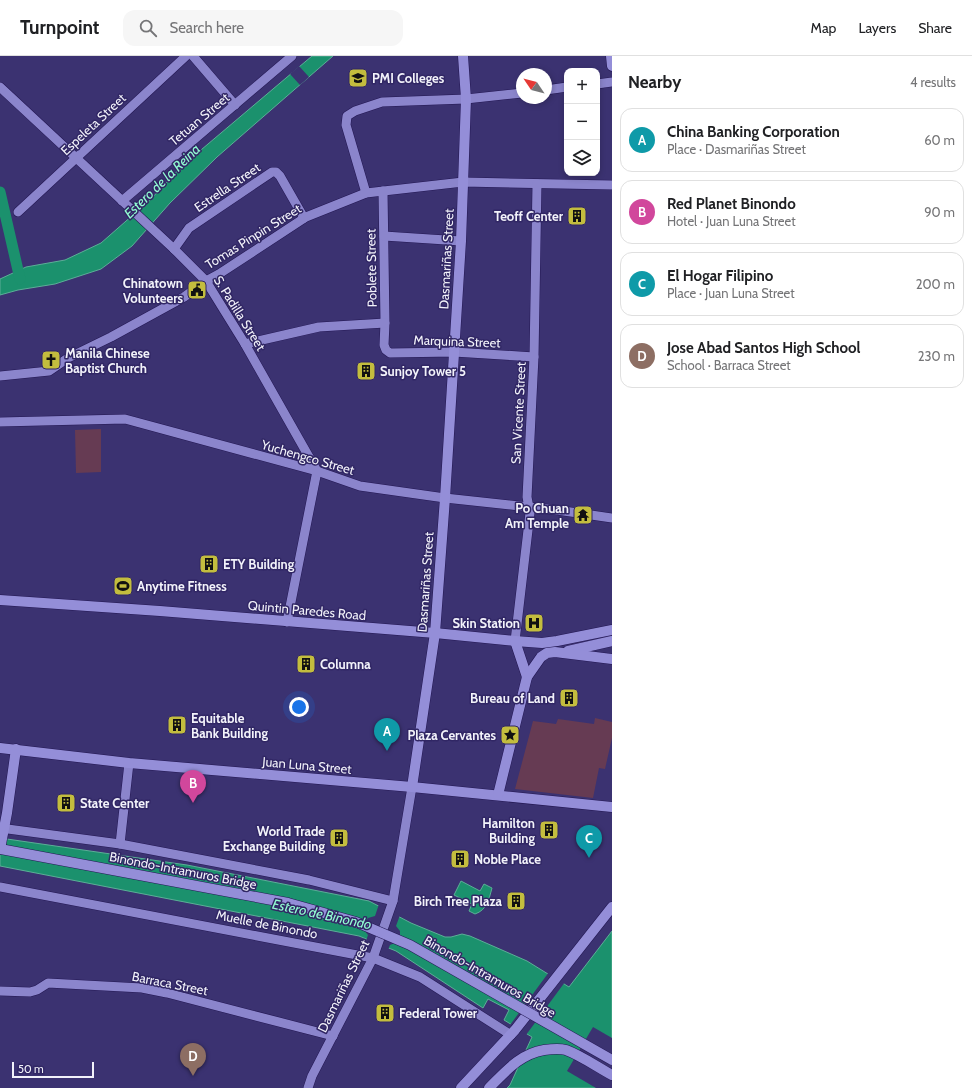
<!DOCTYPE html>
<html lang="en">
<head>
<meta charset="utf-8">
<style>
	:root { --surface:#fff; --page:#f6f6f6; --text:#202124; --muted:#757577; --line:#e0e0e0; --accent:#ea580c }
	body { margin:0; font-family:Cabin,sans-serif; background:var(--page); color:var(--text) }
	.controls { position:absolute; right:12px; top:12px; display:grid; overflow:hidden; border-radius:8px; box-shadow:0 2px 6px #0003 }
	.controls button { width:36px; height:36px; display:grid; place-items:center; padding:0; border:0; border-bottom:1px solid var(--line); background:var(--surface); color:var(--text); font:20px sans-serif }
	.compass { position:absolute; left:516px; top:12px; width:36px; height:36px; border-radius:50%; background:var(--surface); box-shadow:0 2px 6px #0003; rotate:305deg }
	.scale { position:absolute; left:12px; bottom:10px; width:82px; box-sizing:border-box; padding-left:4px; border:2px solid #f2f2fa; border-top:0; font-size:11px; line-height:14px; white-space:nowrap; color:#f2f2fa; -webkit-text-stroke:3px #312765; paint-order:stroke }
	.you { position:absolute; left:299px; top:651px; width:14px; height:14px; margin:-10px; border:3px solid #fff; border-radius:50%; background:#1a73e8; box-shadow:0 0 0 6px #1a73e833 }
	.badge { display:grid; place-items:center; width:26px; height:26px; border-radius:50%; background:var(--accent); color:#fff; font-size:13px; font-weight:700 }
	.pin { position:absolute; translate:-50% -33px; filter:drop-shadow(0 1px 2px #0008) }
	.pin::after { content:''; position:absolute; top:21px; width:14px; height:12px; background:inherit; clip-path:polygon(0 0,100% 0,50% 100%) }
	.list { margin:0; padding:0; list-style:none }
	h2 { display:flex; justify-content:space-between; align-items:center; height:52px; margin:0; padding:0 16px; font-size:17px }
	h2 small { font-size:13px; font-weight:400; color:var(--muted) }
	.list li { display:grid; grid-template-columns:26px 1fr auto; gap:12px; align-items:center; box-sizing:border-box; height:64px; margin:0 8px 8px; padding:0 8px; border:1px solid var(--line); border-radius:12px }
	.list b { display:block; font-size:15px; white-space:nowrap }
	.list p { margin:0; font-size:13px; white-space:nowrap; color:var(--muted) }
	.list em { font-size:13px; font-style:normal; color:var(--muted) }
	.icon { flex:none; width:22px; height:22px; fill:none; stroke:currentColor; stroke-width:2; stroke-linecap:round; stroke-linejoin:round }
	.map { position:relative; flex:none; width:612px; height:1032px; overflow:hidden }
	header { display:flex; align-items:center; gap:24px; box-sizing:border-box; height:56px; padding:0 20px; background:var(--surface); border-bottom:1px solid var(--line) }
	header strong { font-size:19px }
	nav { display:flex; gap:22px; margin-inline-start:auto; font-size:14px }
	.search { width:280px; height:36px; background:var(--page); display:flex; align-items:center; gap:10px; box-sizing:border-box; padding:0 14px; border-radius:12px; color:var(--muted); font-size:15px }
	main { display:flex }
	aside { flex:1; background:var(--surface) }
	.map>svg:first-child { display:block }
	.green { fill:#663b53 }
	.water { fill:#1b916d; stroke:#5cae97 }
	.pier { fill:#3b3271 }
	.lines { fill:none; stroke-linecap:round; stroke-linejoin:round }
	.canal { stroke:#1b916d; stroke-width:11 }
	.street-casing { stroke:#231753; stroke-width:10 }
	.secondary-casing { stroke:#231753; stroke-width:11 }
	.street { stroke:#8b85cc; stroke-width:9 }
	.secondary { stroke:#948ed8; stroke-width:10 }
	.secondary-bridge-casing { stroke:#231753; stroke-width:11; stroke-linecap:butt }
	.secondary-bridge { stroke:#948ed8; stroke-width:10 }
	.labels { text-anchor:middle; stroke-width:3; stroke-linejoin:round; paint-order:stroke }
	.poi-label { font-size:13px; font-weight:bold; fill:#f2f2fa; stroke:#312765; text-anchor:start }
	.street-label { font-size:13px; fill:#f2f2fa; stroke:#312765 }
	.water-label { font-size:14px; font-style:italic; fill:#92fcd2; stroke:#312765 }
</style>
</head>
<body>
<header>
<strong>Turnpoint</strong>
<div class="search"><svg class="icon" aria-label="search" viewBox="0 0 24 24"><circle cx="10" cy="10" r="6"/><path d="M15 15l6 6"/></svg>Search here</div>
<nav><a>Map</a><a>Layers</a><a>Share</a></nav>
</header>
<main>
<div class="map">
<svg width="612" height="1032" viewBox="0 0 612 1032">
	<rect width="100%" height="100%" fill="#3b3271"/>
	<g class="green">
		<path d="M101 373V416L76 417 75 374Z"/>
		<path d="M595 662 612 666V682L605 713 599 712 593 742 515 733 533 665 556 668 558 663 594 668Z"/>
	</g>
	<g class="water">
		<path d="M312 0H333L217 101 170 147 132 190 101 213 55 228 18 234 0 239V223L26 211 65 204 101 187 150 144 182 110Z"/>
		<path d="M0 782 187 809 369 845 411 867 445 881H451L462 878 470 880 527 905 569 931 612 875V1032H507L510 1029 532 981 504 964 509 954 488 943 483 952 396 895 359 880 0 810Z"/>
		<path d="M461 825 480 835 484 828 492 832C489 843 487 854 475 858L469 855 472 848 454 839Z"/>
	</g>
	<g class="pier">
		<path d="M299 10 309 21 300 29 290 18Z"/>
		<path d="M379 848 400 859 396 870 400 875V881L397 886 390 889 388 894 366 885 368 879 364 874V868L368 862 375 860Z"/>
		<path d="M549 916 565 926 526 979 510 969Z"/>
		<path d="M593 971 612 982V1032H596L567 1015Z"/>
	</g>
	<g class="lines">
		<path class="canal" d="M0 136 20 223"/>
		<defs>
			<g id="street">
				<path d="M193 0 235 49"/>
				<path d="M597 28 612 26"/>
				<path d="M0 31 174 193 206 225 245 288 317 415 287 566"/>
				<path d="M546 34 567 31"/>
				<path d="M383 135 385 267 384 289 386 294 390 297 454 296 534 301"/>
				<path d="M366 137 346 69 347 60 355 55 382 46 466 43 522 37"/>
				<path d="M122 145 292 0"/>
				<path d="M18 156 186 0"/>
				<path d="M384 180 461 185"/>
				<path d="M174 193 189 172 272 116H276L280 120 304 162"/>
				<path d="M245 288 319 271 385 267"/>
				<path d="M0 320 49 315 68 302 111 281 184 241 206 225 219 218 306 161 366 137 463 126 612 129"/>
				<path d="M0 366 125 363 317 415 360 430 445 442 557 454 612 462"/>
				<path d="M515 585 530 457 527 441 534 301 537 128"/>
				<path d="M0 772 120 788 309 824 393 845"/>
				<path d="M120 788 129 707"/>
				<path d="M0 831 373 902 420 921 511 979"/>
				<path d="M0 935 30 936 37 934 48 927 142 932 167 937 333 980"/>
				<path d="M308 1032 312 1020 373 902 393 845 412 731"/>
			</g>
			<g id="secondary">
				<path d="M611 0 612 10"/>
				<path d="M0 544 160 555 435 577 515 585 542 587 557 585 612 574"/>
				<path d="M515 585 527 621"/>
				<path d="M568 595 612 585"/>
				<path d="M0 692 129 707 412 731 612 751"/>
				<path d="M412 731 435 577 445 442 461 185 466 43 463 0"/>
				<path d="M498 739 527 621 541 601 547 597 555 596 612 603"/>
				<path d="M0 793 288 847"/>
				<path d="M0 793 7 757 16 693"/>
				<path d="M461 1032 515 974 612 851"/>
				<path d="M489 1032C506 1015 520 998 544 994 551 993 559 992 566 994 582 1000 597 1011 612 1019"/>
			</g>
		</defs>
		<use href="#street" class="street-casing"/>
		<use href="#secondary" class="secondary-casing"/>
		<use href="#street" class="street"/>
		<use href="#secondary" class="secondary"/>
		<defs>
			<path id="secondary-bridge" d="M288 847 356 866 410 889 612 1004"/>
		</defs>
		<use href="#secondary-bridge" class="secondary-bridge-casing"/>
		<use href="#secondary-bridge" class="secondary-bridge"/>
	</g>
	<defs>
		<symbol id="university-square" viewBox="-11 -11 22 22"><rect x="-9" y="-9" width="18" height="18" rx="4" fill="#c3bd3e" stroke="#312765"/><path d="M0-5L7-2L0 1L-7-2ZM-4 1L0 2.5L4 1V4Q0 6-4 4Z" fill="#111"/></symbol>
		<symbol id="building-square" viewBox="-11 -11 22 22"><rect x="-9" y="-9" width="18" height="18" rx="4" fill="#c3bd3e" stroke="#312765"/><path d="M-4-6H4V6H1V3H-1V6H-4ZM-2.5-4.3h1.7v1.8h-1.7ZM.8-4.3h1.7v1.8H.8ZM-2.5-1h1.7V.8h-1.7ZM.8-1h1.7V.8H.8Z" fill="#111"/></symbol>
		<symbol id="civic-square" viewBox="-11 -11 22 22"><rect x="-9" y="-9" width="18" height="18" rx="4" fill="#c3bd3e" stroke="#312765"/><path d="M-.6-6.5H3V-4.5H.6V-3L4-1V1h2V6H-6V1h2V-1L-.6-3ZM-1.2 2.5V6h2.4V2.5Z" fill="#111"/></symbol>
		<symbol id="church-square" viewBox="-11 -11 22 22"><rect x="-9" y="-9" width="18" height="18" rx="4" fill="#c3bd3e" stroke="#312765"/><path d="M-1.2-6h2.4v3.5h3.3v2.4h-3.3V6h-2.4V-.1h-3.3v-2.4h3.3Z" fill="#111"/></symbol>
		<symbol id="temple-square" viewBox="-11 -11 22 22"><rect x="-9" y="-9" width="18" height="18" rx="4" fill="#c3bd3e" stroke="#312765"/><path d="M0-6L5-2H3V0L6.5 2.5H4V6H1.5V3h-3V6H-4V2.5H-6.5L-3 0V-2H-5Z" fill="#111"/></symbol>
		<symbol id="stadium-square" viewBox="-11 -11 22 22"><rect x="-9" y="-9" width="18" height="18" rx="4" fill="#c3bd3e" stroke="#312765"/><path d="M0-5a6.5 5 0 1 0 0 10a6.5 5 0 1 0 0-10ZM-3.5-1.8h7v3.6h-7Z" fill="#111"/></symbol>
		<symbol id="hospital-square" viewBox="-11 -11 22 22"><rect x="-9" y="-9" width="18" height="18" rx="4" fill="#c3bd3e" stroke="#312765"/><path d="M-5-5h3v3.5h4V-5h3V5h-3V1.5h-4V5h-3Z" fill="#111"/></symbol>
		<symbol id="sight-square" viewBox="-11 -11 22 22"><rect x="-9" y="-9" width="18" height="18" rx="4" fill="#c3bd3e" stroke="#312765"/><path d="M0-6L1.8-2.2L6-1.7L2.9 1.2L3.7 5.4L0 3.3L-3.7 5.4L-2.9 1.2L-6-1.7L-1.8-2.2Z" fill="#111"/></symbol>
	</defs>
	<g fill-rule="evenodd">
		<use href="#university-square" x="347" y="11" width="22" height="22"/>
		<use href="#building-square" x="566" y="149" width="22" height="22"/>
		<use href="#civic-square" x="186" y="223" width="22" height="22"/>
		<use href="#church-square" x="40" y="293" width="22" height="22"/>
		<use href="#building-square" x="355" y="304" width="22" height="22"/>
		<use href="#temple-square" x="572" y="448" width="22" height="22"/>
		<use href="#building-square" x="198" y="497" width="22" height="22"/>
		<use href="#stadium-square" x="112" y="519" width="22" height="22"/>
		<use href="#hospital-square" x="523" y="556" width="22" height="22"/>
		<use href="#building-square" x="295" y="597" width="22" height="22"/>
		<use href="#building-square" x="558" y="631" width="22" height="22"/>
		<use href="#building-square" x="166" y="658" width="22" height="22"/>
		<use href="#sight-square" x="499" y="668" width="22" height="22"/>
		<use href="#building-square" x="55" y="736" width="22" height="22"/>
		<use href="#building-square" x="538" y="763" width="22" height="22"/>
		<use href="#building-square" x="328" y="771" width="22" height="22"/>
		<use href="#building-square" x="449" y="792" width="22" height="22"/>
		<use href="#building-square" x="505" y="834" width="22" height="22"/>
		<use href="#building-square" x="374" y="946" width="22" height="22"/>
	</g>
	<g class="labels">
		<g class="poi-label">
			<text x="372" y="27">PMI Colleges</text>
			<text x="563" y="165" text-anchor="end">Teoff Center</text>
			<text x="183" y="232" text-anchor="end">Chinatown<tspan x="183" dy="15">Volunteers</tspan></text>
			<text x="65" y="302">Manila Chinese<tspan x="65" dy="15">Baptist Church</tspan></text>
			<text x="380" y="320">Sunjoy Tower 5</text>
			<text x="569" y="457" text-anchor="end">Po Chuan<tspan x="569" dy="15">Am Temple</tspan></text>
			<text x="223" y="513">ETY Building</text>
			<text x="137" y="535">Anytime Fitness</text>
			<text x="520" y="572" text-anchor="end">Skin Station</text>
			<text x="320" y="613">Columna</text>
			<text x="555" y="647" text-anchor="end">Bureau of Land</text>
			<text x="191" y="667">Equitable<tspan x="191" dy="15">Bank Building</tspan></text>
			<text x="496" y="684" text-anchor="end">Plaza Cervantes</text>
			<text x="80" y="752">State Center</text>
			<text x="535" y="772" text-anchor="end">Hamilton<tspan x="535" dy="15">Building</tspan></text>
			<text x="325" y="780" text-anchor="end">World Trade<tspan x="325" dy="15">Exchange Building</tspan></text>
			<text x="474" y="808">Noble Place</text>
			<text x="502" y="850" text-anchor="end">Birch Tree Plaza</text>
			<text x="399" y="962">Federal Tower</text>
		</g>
		<g class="street-label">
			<text transform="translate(199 63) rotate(-40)" y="5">Tetuan Street</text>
			<text transform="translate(93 68) rotate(-43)" y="5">Espeleta Street</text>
			<text transform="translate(227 131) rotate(-34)" y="5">Estrella Street</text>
			<text transform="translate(253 180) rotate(-32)" y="5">Tomas Pinpin Street</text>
			<text transform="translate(446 203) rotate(-87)" y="5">Dasmariñas Street</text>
			<text transform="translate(371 212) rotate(-91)" y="5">Poblete Street</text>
			<text transform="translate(240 257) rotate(58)" y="5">S. Padilla Street</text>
			<text transform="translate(457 285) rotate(2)" y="5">Marquina Street</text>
			<text transform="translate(518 357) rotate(-87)" y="5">San Vicente Street</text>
			<text transform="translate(308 401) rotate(16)" y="5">Yuchengco Street</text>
			<text transform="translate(425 526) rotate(-86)" y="5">Dasmariñas Street</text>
			<text transform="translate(307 554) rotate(5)" y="5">Quintin Paredes Road</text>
			<text transform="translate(307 709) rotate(5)" y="5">Juan Luna Street</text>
			<text transform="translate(183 814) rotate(11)" y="5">Binondo-Intramuros Bridge</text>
			<text transform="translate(267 868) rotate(11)" y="5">Muelle de Binondo</text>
			<text transform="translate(490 920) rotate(30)" y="5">Binondo-Intramuros Bridge</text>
			<text transform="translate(170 927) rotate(11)" y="5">Barraca Street</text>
			<text transform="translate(343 930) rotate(-64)" y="5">Dasmariñas Street</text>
		</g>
		<g class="water-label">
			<text transform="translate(162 125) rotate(-44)" y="5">Estero de la Reina</text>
			<text transform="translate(322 858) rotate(12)" y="5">Estero de Binondo</text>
		</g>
	</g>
</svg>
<div class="controls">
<button>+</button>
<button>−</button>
<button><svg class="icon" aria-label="layers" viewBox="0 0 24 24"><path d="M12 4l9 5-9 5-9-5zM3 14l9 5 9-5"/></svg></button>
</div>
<svg class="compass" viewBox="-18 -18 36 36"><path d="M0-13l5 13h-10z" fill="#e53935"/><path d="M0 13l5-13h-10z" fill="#757577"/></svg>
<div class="scale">50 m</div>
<div class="you"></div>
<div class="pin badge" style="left:387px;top:695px;background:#0f9aa8">A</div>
<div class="pin badge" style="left:193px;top:747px;background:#d1479c">B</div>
<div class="pin badge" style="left:589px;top:802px;background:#0f9aa8">C</div>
<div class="pin badge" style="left:193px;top:1020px;background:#8d6e63">D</div>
</div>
<aside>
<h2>Nearby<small>4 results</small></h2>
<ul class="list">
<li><span class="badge" style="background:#0f9aa8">A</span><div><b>China Banking Corporation</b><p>Place · Dasmariñas Street</p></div><em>60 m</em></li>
<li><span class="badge" style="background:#d1479c">B</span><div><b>Red Planet Binondo</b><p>Hotel · Juan Luna Street</p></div><em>90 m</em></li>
<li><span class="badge" style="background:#0f9aa8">C</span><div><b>El Hogar Filipino</b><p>Place · Juan Luna Street</p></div><em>200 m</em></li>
<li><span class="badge" style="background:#8d6e63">D</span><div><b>Jose Abad Santos High School</b><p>School · Barraca Street</p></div><em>230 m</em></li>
</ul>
</aside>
</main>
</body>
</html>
